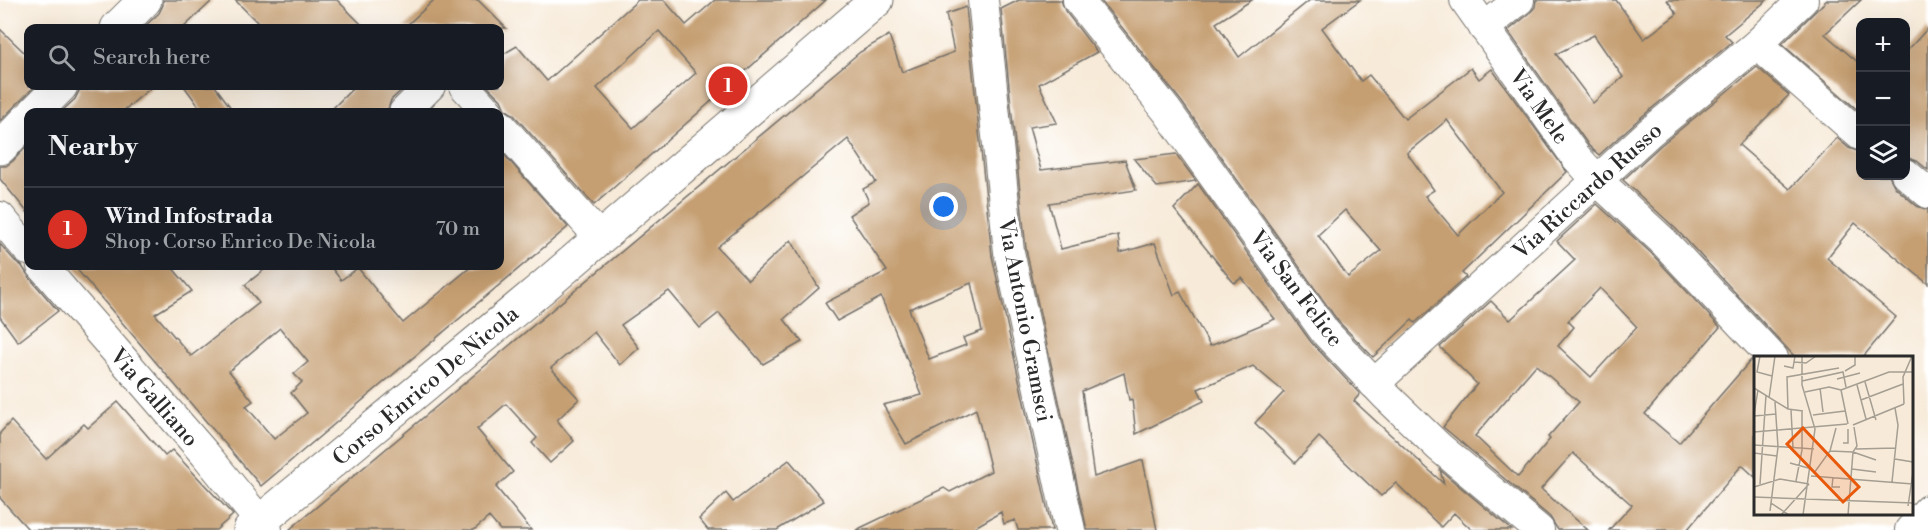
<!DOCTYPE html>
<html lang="en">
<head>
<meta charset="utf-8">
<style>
	:root { --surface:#171b24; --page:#242831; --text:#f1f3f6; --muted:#9ea1a6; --line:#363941; --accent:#d93025 }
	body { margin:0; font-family:"Libre Bodoni",serif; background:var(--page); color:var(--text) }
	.controls { position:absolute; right:18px; top:18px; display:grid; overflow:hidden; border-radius:12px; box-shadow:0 6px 24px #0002 }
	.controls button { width:54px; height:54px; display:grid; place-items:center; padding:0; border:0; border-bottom:2px solid var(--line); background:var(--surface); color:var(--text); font:30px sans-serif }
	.you { position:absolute; left:944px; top:207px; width:21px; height:21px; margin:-15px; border:4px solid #fff; border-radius:50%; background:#1a73e8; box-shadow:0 0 0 9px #1a73e833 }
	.badge { display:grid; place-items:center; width:39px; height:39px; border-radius:50%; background:var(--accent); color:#fff; font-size:20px; font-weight:700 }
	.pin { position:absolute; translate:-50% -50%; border:3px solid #fff; box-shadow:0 2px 6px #0006 }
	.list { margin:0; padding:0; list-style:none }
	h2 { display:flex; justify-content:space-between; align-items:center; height:78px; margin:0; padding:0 24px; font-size:26px }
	h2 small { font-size:20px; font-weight:400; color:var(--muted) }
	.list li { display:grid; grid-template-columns:39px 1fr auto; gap:18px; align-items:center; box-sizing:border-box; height:84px; padding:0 24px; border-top:2px solid var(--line) }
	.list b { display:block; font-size:22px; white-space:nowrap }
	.list p { margin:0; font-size:20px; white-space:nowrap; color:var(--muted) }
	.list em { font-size:20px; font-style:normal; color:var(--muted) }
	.icon { flex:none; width:33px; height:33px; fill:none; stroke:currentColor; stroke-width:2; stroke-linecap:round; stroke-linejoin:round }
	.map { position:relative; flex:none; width:1928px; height:530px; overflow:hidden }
	.search { position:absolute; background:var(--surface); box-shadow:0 6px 24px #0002; left:24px; top:24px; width:480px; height:66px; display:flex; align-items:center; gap:15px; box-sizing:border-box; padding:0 21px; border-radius:12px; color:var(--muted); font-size:22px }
	.panel { position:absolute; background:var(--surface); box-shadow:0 6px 24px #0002; left:24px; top:108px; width:480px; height:162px; border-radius:12px }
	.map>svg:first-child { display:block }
	.building { fill:#c59e71; fill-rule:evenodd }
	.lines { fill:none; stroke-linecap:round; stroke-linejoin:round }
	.minor-casing { stroke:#726e68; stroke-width:32 }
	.tertiary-casing { stroke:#726e68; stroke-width:35 }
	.minor { stroke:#fff; stroke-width:30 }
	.tertiary { stroke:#fff; stroke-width:33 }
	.labels { text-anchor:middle; stroke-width:5; stroke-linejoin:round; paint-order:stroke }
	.street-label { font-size:22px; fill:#2b2b2b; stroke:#fff }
	.inset-road { fill:none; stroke:#a59e93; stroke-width:1.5 }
	.view { fill:#e8590c; fill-opacity:0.15; stroke:#e8590c; stroke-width:3 }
	.inset-edge { fill:none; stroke:#2b2b2b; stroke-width:3 }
</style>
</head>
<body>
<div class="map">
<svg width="1928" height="530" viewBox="0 0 1928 530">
	<rect width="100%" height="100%" fill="#fff"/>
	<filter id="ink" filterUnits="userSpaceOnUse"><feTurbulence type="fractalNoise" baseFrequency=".0167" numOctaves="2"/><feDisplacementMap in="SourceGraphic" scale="12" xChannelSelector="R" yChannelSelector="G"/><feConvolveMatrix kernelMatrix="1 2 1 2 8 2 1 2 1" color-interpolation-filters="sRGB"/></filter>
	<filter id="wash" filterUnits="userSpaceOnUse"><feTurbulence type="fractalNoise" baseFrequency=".008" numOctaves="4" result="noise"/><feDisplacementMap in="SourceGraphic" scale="24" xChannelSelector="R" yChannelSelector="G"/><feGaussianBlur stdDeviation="1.35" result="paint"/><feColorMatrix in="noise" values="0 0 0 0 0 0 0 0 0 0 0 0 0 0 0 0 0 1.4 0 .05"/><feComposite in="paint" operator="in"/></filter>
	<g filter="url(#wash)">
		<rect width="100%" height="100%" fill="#f7ead8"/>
		<g id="blocks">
			<g class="building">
				<path d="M163 0H213L183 28H143L159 13 163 5Z"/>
				<path d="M235 0H337L365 28H263Z"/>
				<path d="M434 0H478L506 28H404Z"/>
				<path d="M638 0H664L686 25 715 0H826L594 205 513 114 505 109 501 100 487 86H500V56L517 46 547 81ZM659 31 696 73 633 128 597 88Z"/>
				<path d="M1019 0H1061L1065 11 1097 52 1039 84 1057 123 1029 127 1041 170 1125 160 1136 190 1049 203 1061 249 1118 235 1120 253 1155 243 1174 295 1180 292 1210 346 1275 319 1242 278 1234 283 1174 209 1198 184 1311 342 1360 394 1354 401 1444 484 1440 470 1512 530H1472L1454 513 1441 527 1396 483 1381 496 1319 437 1295 463 1255 423 1284 392 1253 366 1198 389 1204 401 1136 434 1132 399 1129 400 1124 373 1082 391 1094 477 1143 460 1157 530H1087L1026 249 1001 9Z"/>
				<path d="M1100 0H1252L1216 23 1239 57 1310 0H1360L1322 28 1361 81 1369 75 1405 119 1471 68 1479 79 1492 69 1567 172 1462 273 1466 277 1415 323 1412 320 1373 357 1338 321 1181 101ZM1447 120 1502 192 1458 235 1425 196 1434 190 1407 153ZM1345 210 1381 251 1348 277 1318 235Z"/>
				<path d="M1536 0H1616L1644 39 1677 14 1667 0H1767L1725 35 1732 42 1639 119 1599 155 1589 146 1508 31 1530 13 1535 7ZM1594 35 1623 77 1593 103 1556 54Z"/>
				<path d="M1827 0H1861L1825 34 1860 64V112L1782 44Z"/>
				<path d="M966 7 992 256 1052 530H1018L1015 520 1004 524 1001 512 970 530H856L944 488 950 492 991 471 976 409 906 444 883 405 922 395 881 297 837 321 825 303 887 271 849 215 869 202 863 189 876 182 848 139 717 247 748 280 791 240 819 288 784 319 802 342 763 364 719 313 700 328 669 291 621 325 639 348 620 365 594 332 551 368 579 399 557 420 574 441 550 463 532 443 537 438 506 404 477 429 513 472 496 487 531 530H500L489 517 474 530H289L860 52 889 35 902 72 954 52 946 14ZM971 283 982 331 963 338 966 345 929 359 909 309Z"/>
				<path d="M1928 28V170L1917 161 1905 157V53Z"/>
				<path d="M0 29 28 56V86H35L0 121Z"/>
				<path d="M1757 67 1789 95 1739 145 1790 189 1837 138 1849 148 1860 152V176H1889L1895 187 1917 206 1928 210V284L1855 223 1827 258 1896 317 1863 357H1795L1676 229 1623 180 1661 145Z"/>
				<path d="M79 86H153L122 112H61L75 99 79 91Z"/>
				<path d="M184 86H215L234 112H203Z"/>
				<path d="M355 86H406L391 100 387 112H329Z"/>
				<path d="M28 145V213L0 179V166H6L13 161Z"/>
				<path d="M500 150 568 227 261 486 74 266H171L192 291 155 314 191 356 259 303 245 285 269 266H330L341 280 358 268 403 323 472 266H500ZM280 328 308 362 294 374 302 382 291 393 307 413 274 439 246 406 253 401 229 371Z"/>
				<path d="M1176 154 1196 181 1157 187 1134 159Z"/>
				<path d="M1597 204 1651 253 1720 327 1645 414 1679 443 1751 360 1755 365V477L1742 465 1687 530H1609L1632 505 1573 453 1541 489 1588 530H1558L1550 517 1443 427 1477 384 1440 347 1491 301 1510 320 1575 260 1557 241ZM1600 288 1637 327 1591 377 1558 346 1574 327 1568 321ZM1536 365 1579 402 1548 437 1550 439 1518 477 1475 436Z"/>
				<path d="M0 244 15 261 22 266 29 277 58 311 18 342 0 317Z"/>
				<path d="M118 402 165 456 172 450 233 515 216 530H29L0 498V433L11 421 46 459 84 424 88 428Z"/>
				<path d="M789 460 824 501 777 530H708L699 519 726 493 733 502Z"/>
			</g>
		</g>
	</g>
	<g filter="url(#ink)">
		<use href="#blocks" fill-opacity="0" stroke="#726e68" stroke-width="1.5"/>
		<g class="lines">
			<defs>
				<g id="minor">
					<path d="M983 0 1009 252 1070 530"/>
					<path d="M1078 0 1167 111 1325 332 1385 395 1439 447 1539 530"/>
					<path d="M1465 0 1576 157 1598 181 1663 241 1773 358"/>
					<path d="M1484 28 1519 0"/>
					<path d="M1757 44 1860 135"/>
					<path d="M464 86 488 112"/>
					<path d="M404 112 430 86"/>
					<path d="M500 125 600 238"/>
					<path d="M1906 174 1928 193"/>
					<path d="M0 217 28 250"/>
					<path d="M42 266 205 454 267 530"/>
					<path d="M1374 384 1650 132 1757 44 1803 0"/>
					<path d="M1910 530 1928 510"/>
				</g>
				<g id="tertiary">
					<path d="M117 28 145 0"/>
					<path d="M35 112 61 86"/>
					<path d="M0 148 28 119"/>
					<path d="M250 530 543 287 877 0"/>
				</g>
			</defs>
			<use href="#minor" class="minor-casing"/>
			<use href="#tertiary" class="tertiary-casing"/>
			<use href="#minor" class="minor"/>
			<use href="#tertiary" class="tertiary"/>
		</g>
	</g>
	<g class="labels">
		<g class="street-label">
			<text transform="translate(1540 106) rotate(55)" y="8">Via Mele</text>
			<text transform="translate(1587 190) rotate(-42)" y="8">Via Riccardo Russo</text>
			<text transform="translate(1297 288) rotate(53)" y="8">Via San Felice</text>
			<text transform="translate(1026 320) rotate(79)" y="8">Via Antonio Gramsci</text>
			<text transform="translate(425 385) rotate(-40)" y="8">Corso Enrico De Nicola</text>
			<text transform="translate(155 397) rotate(49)" y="8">Via Galliano</text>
		</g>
	</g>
	<g transform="translate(1754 356)">
		<rect width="159" height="159" fill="#f7ead8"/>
		<path class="inset-road" d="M6 0 3 16 18 20M48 0V29L61 73 49 159M40 6 52 7 62 0M30 10 39 12 41 0M91 15 101 9V0M83 23 106 17M48 25 89 16 92 31M111 26 122 64M103 29 112 63M0 32 34 53 49 55M66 32 69 56M87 34 135 16H159M87 34 94 68M51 36 75 31 87 34M15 42 21 0M107 44 149 28M150 48 149 21 158 0M34 53 33 21 85 12M37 54 39 92M0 58 4 34M59 59 91 55M0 60 22 58M99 69 150 48M0 76 93 68M89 87H94V73M0 89 60 93M102 93 142 92M76 95 99 96M99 96 122 104M0 97 23 100M141 103 159 106M36 107 58 113M98 113 122 116M60 117 76 95 82 72M57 120 159 128M79 121 78 131H86M42 125 48 94V55M138 126 144 69 141 52M6 128 12 39M0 131 26 123 55 128M0 141 159 147M17 147 35 159M154 150 159 116M16 155 24 91 21 46M27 159 55 128M94 159 99 96 103 90 100 71"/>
		<path class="view" d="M49 72 105 131 89 146 33 88Z"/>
		<rect width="159" height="159" class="inset-edge"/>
	</g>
</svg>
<div class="controls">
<button>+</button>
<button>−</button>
<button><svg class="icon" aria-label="layers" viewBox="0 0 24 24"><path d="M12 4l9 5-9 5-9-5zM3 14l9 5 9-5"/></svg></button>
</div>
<div class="you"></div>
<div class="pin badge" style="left:728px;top:86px">1</div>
<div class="search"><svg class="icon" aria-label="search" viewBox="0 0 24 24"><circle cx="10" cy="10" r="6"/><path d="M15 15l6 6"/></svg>Search here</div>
<section class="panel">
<h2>Nearby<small></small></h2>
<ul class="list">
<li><span class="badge">1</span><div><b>Wind Infostrada</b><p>Shop · Corso Enrico De Nicola</p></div><em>70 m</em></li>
</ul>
</section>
</div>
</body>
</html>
